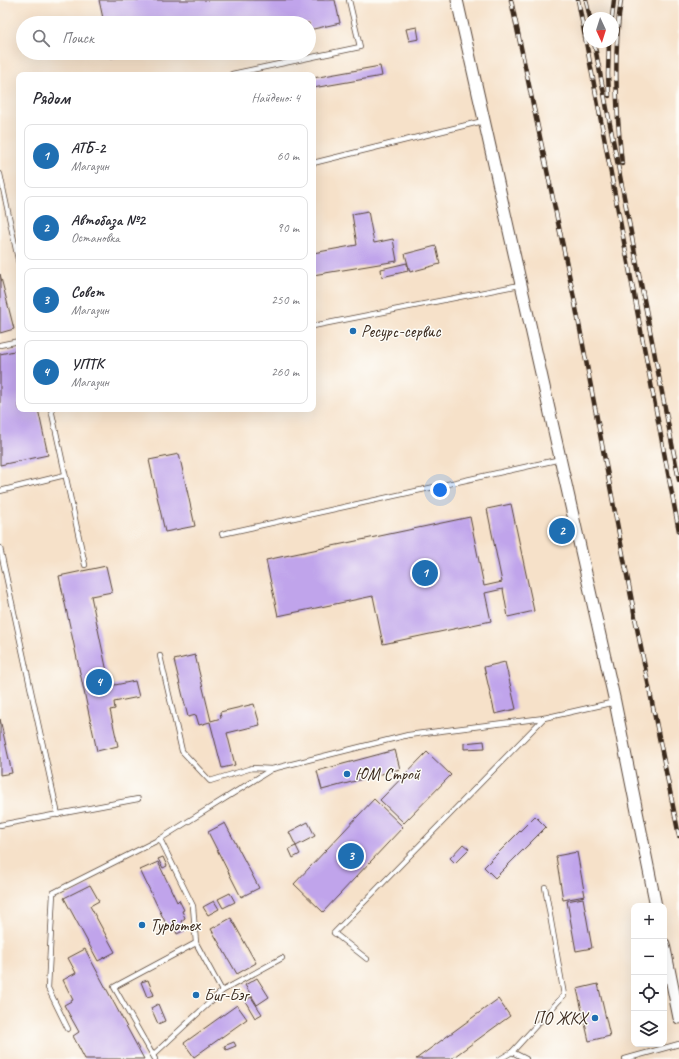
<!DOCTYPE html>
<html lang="ru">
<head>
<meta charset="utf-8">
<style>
	:root { --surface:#fff; --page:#f7f7f7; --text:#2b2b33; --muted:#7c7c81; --line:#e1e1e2; --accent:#1f6fb2 }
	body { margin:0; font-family:Caveat,sans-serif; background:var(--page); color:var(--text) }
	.controls { position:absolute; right:12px; bottom:12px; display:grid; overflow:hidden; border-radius:8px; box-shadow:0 4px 16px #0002 }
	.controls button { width:36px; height:36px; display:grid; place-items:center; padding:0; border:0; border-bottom:1px solid var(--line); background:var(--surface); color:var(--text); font:20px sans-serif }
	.compass { position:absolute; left:583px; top:12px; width:36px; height:36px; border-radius:50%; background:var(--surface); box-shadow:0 4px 16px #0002; rotate:176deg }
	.you { position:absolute; left:440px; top:490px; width:14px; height:14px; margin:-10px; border:3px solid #fff; border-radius:50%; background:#1a73e8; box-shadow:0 0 0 6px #1a73e833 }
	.badge { display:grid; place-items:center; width:26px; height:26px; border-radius:50%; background:var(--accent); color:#fff; font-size:13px; font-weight:700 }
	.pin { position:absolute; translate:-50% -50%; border:2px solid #fff; box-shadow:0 1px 4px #0006 }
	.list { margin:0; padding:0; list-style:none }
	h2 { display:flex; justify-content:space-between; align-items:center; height:52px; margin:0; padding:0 16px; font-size:17px }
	h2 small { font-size:13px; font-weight:400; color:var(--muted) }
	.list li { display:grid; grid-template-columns:26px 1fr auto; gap:12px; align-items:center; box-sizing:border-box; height:64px; margin:0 8px 8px; padding:0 8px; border:1px solid var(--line); border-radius:8px }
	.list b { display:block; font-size:15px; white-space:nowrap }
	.list p { margin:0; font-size:13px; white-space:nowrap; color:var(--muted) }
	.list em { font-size:13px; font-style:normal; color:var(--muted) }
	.icon { flex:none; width:22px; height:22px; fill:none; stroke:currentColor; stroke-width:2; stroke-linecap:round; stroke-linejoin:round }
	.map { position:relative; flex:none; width:679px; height:1059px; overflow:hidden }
	.search { position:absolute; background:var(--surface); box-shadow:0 4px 16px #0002; left:16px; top:16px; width:300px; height:44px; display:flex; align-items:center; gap:10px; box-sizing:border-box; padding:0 14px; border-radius:22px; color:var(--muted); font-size:15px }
	.panel { position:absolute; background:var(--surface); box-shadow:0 4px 16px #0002; left:16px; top:72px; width:300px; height:340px; border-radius:8px }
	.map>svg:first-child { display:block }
	.building { fill:#c0a4eb }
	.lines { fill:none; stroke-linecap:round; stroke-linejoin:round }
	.service-casing { stroke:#574538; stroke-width:6 }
	.tertiary-casing { stroke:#574538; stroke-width:13 }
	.service { stroke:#fff; stroke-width:4.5 }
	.tertiary { stroke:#fff; stroke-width:11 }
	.rail-casing { stroke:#3b2a1e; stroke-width:4.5 }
	.rail { stroke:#fdfcf7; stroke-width:3; stroke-dasharray:9; stroke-linecap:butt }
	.poi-dot { fill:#1f6fb2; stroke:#fdfcf7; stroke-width:1.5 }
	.labels { text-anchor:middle; stroke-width:3; stroke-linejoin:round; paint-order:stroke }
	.poi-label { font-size:17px; fill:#3b2a1e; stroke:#fdfcf7; text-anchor:start }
</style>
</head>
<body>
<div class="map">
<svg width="679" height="1059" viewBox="0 0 679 1059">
	<rect width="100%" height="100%" fill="#fdfcf7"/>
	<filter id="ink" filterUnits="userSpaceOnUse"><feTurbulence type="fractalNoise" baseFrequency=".025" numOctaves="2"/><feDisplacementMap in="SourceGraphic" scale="8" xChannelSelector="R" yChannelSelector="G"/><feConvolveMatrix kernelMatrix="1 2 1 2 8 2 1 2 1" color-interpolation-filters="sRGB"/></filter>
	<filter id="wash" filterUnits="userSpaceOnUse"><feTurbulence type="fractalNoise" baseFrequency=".012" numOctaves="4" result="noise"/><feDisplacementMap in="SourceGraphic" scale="16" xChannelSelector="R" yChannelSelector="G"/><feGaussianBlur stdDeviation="0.9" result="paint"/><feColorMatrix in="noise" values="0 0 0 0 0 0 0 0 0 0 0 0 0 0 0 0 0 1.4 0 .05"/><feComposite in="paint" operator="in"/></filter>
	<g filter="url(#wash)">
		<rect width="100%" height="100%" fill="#f6e1c9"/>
		<g id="blocks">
			<g class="building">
				<path d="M99 0H335L340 23 309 30V23H104Z"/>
				<path d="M417 27 419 39 409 41 406 29Z"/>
				<path d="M110 53H133V54L111 58Z"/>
				<path d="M380 66 382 76 313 88V78Z"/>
				<path d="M368 211 374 243 393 239 397 261 313 275V253L357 245 352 214Z"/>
				<path d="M436 246 440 264 410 272 405 254Z"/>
				<path d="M407 263 408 271 382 277 381 269Z"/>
				<path d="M0 274 14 329 0 333Z"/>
				<path d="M19 350V409H38L48 455 0 465V354Z"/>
				<path d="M179 454 195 526 165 532 149 460Z"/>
				<path d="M511 504 534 611 508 617 503 589 485 593 491 621 383 644 373 596 278 616 266 560 470 517 484 586 502 582 487 509Z"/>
				<path d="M106 566 112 592 91 596 110 686 135 681 139 697 114 702 115 709 110 710 118 746 97 751 59 576Z"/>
				<path d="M195 655 211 721 221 718 220 712 254 704 260 725 227 733 235 765 222 768 210 722 199 725 196 715 188 717 174 660Z"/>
				<path d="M505 662 516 709 495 714 484 667Z"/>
				<path d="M0 719 12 773 0 775Z"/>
				<path d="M484 741 485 748 464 749V743Z"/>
				<path d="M395 750 400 769 322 790 317 771Z"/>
				<path d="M427 752 451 775 404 823 380 800Z"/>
				<path d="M374 799 403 827 323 912 294 884Z"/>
				<path d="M535 816 546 827 495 878 484 867Z"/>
				<path d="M308 822 315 836 296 846 289 832Z"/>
				<path d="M225 823 259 888 241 897 208 832Z"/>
				<path d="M463 844 469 849 455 863 450 858Z"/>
				<path d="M296 846 300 854 293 858 289 849Z"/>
				<path d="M577 852 585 896 563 900 556 856Z"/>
				<path d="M163 857 167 866 163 868 158 859Z"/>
				<path d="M158 862 177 902 179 900 184 910 182 911 185 918 181 921 185 930 177 934 173 925 168 928 140 870Z"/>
				<path d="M90 885 99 901 90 906 115 952 98 961 64 898Z"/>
				<path d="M230 893 235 902 223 908 218 899Z"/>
				<path d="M583 898 592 948 576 951 567 901Z"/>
				<path d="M214 901 219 909 208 915 203 907Z"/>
				<path d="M231 918 256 963 237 974 211 929Z"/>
				<path d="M85 949 144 1059H85L73 1036 79 1032 64 1005 73 1000 63 980 76 973 68 958Z"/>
				<path d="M257 978 269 997 257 1005 245 985Z"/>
				<path d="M148 980 154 995 147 997 141 982Z"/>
				<path d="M598 984 610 1036 589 1041 577 989Z"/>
				<path d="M251 997 262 1014 255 1018 245 1001Z"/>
				<path d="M498 999 510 1016 451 1059H416Z"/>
				<path d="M158 1004 165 1021 158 1024 151 1008Z"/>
				<path d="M237 1005 247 1019 194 1057 184 1043Z"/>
				<path d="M234 1042 236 1046 226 1050 224 1046Z"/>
			</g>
		</g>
	</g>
	<g filter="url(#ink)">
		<use href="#blocks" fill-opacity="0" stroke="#574538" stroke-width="1"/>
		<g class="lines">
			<defs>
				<g id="service">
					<path d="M232 74 360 47 349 0"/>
					<path d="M313 163 483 121"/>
					<path d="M0 174 19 264"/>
					<path d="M313 326 520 285"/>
					<path d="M0 345 19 341"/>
					<path d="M51 409 85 565"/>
					<path d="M0 491 65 475"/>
					<path d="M222 534 561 459"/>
					<path d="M0 548 58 815"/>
					<path d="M160 656 182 751 210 781 252 768 272 769"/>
					<path d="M0 825 138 799"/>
					<path d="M367 959 334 933 544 718"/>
					<path d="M222 991 282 958"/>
					<path d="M68 1029 48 988 53 893 160 839 272 769 408 735 544 718 615 702"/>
					<path d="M512 1052 526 1059"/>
					<path d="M153 1055 222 991 196 943"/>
					<path d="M155 1059 114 987 196 943 193 906 160 839"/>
					<path d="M500 1059 512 1052 564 995 545 887"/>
					<path d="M625 1059 679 1044"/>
				</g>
				<g id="tertiary">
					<path d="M457 0 615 702 656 906"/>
					<path d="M664 944 679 1018"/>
				</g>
			</defs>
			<use href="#service" class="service-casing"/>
			<use href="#tertiary" class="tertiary-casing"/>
			<use href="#service" class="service"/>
			<use href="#tertiary" class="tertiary"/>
			<defs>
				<g id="rail">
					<path d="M511 0 575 303 638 633 679 836"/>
					<path d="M578 0 679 531"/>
					<path d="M586 0 590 18"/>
					<path d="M621 0C613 54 616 110 622 164"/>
					<path d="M612 18 614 0"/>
					<path d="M594 42 679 480"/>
					<path d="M609 96 608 74 609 42"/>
				</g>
			</defs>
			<use href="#rail" class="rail-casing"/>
			<use href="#rail" class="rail"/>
		</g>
	</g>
	<g class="poi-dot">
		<circle cx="353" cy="331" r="4"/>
		<circle cx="347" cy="774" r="4"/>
		<circle cx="142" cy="925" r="4"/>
		<circle cx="196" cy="995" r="4"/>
		<circle cx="595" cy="1018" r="4"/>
	</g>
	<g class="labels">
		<g class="poi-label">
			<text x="361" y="337">Ресурс-сервис</text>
			<text x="355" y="780">ЮМ Строй</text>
			<text x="150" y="931">Турботех</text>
			<text x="204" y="1001">Биг-Бэг</text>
			<text x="587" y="1024" text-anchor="end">ПО ЖКХ</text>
		</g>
	</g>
</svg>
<div class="controls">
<button>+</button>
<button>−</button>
<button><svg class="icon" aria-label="locate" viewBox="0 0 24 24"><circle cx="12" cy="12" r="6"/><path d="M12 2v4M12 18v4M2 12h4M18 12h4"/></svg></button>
<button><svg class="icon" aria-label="layers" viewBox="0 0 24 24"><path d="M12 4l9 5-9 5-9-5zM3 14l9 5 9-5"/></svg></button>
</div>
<svg class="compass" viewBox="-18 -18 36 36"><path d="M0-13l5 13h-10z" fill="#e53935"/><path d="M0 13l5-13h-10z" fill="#7c7c81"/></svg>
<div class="you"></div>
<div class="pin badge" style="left:425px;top:573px">1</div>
<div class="pin badge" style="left:562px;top:531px">2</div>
<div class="pin badge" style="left:351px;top:856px">3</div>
<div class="pin badge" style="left:99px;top:682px">4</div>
<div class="search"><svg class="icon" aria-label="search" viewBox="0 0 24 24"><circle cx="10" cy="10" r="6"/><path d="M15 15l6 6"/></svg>Поиск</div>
<section class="panel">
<h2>Рядом<small>Найдено: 4</small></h2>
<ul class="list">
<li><span class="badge">1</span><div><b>АТБ-2</b><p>Магазин</p></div><em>60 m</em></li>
<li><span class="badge">2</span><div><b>Автобаза №2</b><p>Остановка</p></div><em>90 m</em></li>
<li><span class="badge">3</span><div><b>Совет</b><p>Магазин</p></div><em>250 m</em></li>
<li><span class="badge">4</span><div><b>УПТК</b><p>Магазин</p></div><em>260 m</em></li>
</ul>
</section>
</div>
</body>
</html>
